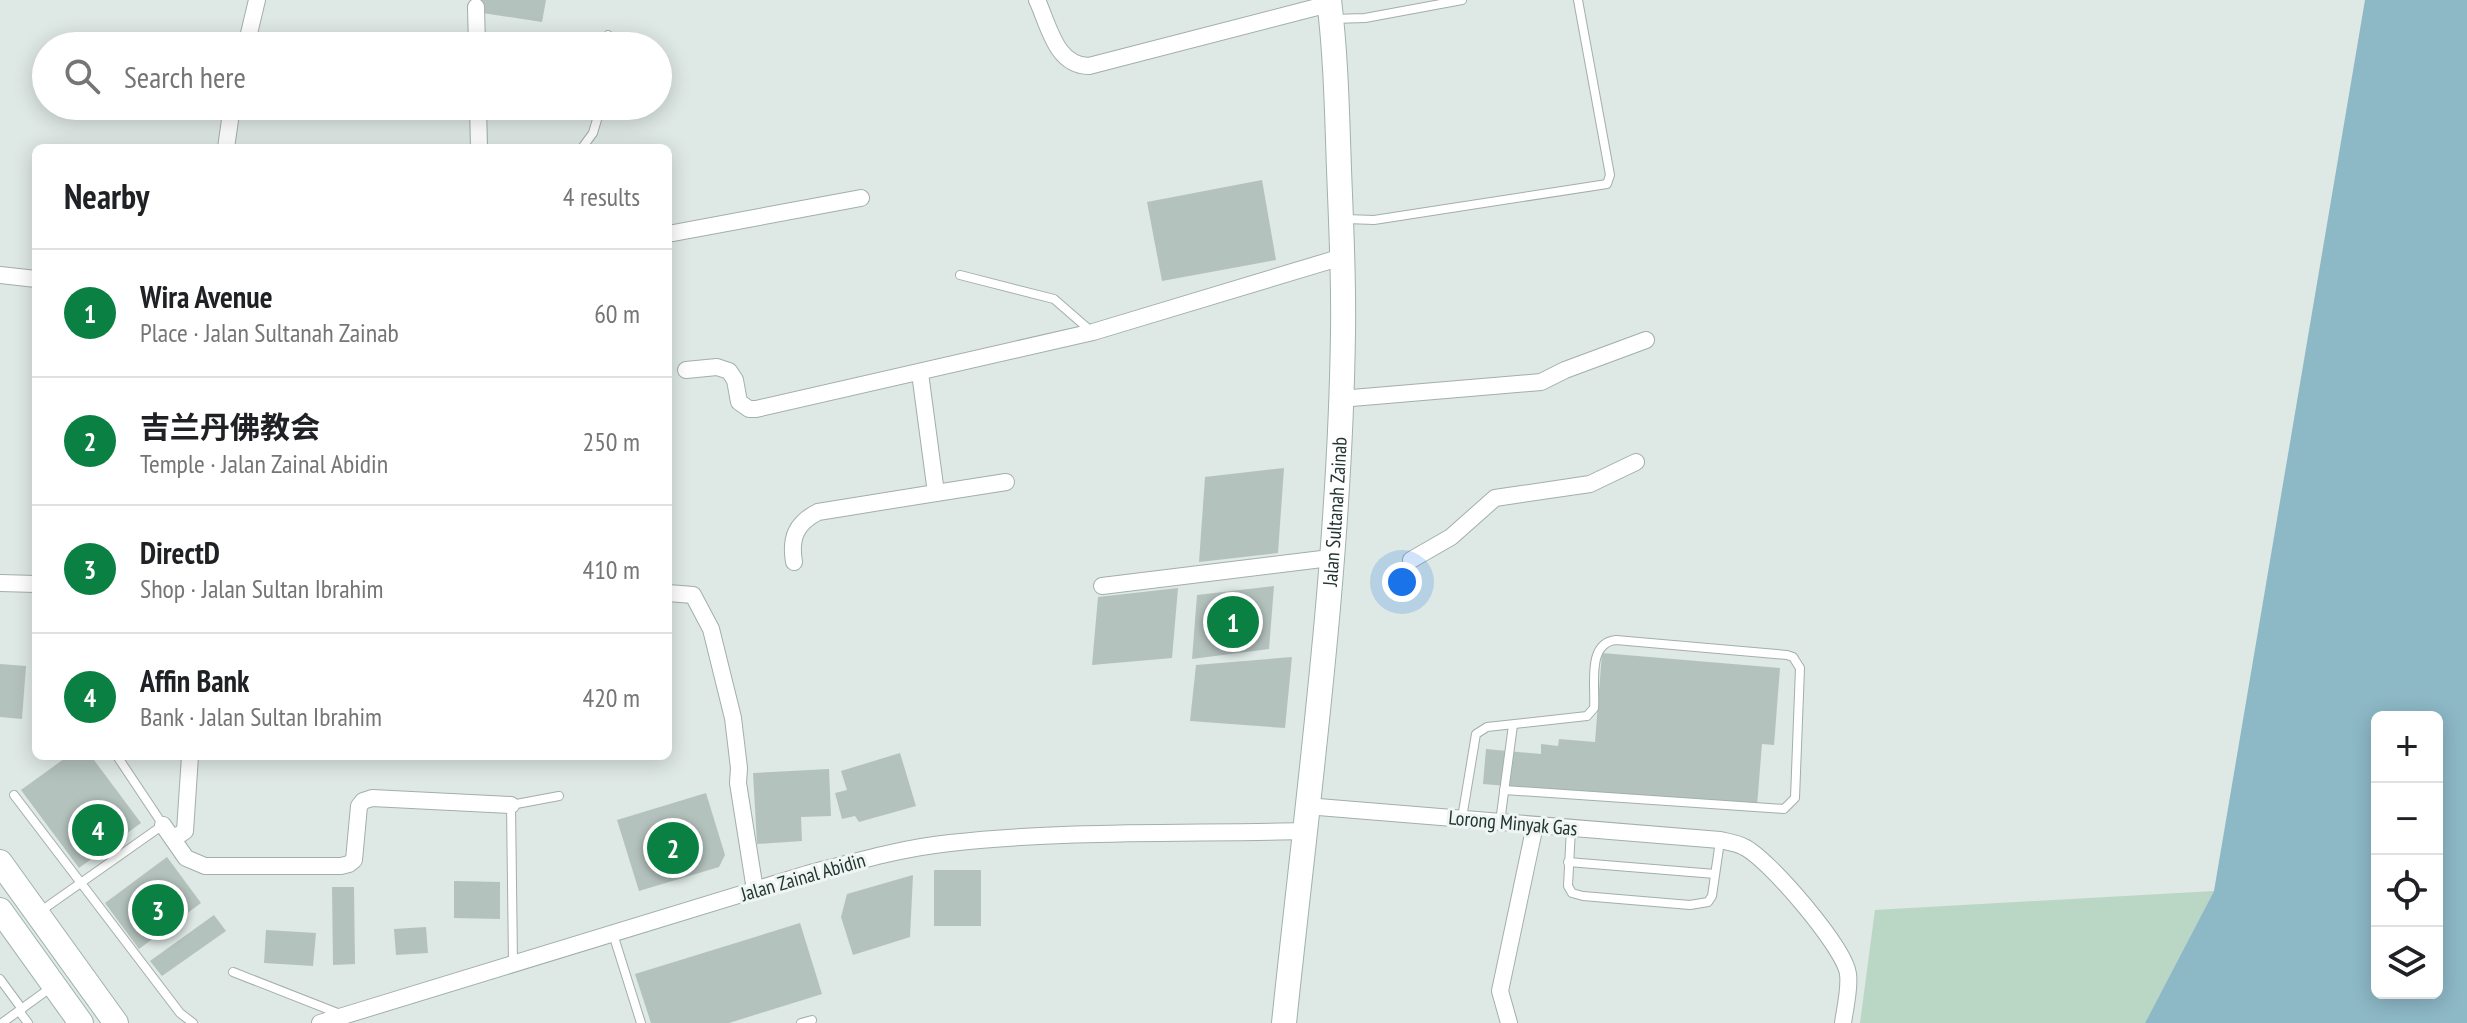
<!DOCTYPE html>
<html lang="en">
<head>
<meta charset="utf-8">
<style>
	:root { --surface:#fff; --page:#f6f6f6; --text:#202124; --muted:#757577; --line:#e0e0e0; --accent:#0b8043 }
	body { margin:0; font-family:"PT Sans Narrow","Noto Sans SC",sans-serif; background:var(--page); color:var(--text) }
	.controls { position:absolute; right:24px; bottom:24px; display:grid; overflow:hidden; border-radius:12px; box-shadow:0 4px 20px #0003 }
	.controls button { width:72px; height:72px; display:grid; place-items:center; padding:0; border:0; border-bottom:2px solid var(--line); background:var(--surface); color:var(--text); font:40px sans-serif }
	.you { position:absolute; left:1402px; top:582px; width:28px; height:28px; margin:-20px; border:6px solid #fff; border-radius:50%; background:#1a73e8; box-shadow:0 0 0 12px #1a73e833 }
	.badge { display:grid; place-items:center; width:52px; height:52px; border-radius:50%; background:var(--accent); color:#fff; font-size:26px; font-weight:700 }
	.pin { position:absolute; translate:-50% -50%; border:4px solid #fff; box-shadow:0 2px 8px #0006 }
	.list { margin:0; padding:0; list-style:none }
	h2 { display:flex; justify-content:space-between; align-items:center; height:104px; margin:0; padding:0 32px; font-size:34px }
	h2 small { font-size:26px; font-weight:400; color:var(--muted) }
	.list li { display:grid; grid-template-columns:52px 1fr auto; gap:24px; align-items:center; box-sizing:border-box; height:128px; padding:0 32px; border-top:2px solid var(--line) }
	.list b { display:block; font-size:30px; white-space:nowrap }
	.list p { margin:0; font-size:26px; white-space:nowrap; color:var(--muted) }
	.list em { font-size:26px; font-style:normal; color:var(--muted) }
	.icon { flex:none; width:44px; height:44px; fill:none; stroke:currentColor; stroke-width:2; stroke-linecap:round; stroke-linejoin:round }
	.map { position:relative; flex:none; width:2467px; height:1023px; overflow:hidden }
	.search { position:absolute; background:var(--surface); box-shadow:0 4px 20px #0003; left:32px; top:32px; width:640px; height:88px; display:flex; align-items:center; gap:20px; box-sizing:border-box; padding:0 28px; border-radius:44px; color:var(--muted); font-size:30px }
	.panel { position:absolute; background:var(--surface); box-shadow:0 4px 20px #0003; left:32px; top:144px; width:640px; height:616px; border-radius:12px }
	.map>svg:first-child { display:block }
	.green { fill:#bad6c4 }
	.water { fill:#8db8c6; fill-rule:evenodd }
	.building { fill:#b4c2bd }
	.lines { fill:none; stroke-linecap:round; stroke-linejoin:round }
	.service-casing { stroke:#a2afab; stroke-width:10 }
	.minor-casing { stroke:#a2afab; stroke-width:18 }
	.secondary-casing { stroke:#9fb2ad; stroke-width:26 }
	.service { stroke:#fff; stroke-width:8 }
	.minor { stroke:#fff; stroke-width:16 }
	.secondary { stroke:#fff; stroke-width:24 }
	.labels { text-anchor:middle; stroke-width:6; stroke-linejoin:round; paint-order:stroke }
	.street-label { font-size:20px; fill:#223532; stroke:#eef5f2 }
</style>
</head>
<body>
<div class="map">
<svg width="2467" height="1023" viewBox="0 0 2467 1023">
	<rect width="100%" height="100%" fill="#dee8e4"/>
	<path class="green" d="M2214 891 2145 1023H1860L1875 910Z"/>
	<path class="water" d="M2365 0H2467V1023H2145L2214 891ZM2377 717H2437V993H2377Z"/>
	<g class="building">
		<path d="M478 0H546L542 22 476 12Z"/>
		<path d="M1262 180 1276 260 1162 281 1147 202Z"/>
		<path d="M1284 468 1278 553 1199 562 1205 477Z"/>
		<path d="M1274 586 1269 649 1192 659 1197 595Z"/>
		<path d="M1178 588 1172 658 1092 665 1098 597Z"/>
		<path d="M1602 653 1780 668 1774 745 1762 744 1757 806 1483 784 1486 749 1541 754V744L1558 746 1559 739 1595 742Z"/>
		<path d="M1292 657 1285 728 1190 721 1196 665Z"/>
		<path d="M0 664 26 666 22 719 0 717Z"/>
		<path d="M900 753 916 806 859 822 855 816 842 819 835 793 847 790 841 771Z"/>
		<path d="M68 756H91L141 823 79 868 21 790Z"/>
		<path d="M829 769 831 816 801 817 802 841 757 844 753 773Z"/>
		<path d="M706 793 725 855 719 867 639 891 617 820Z"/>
		<path d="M167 857 201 903 139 949 105 903Z"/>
		<rect x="934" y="870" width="47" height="56"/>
		<path d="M913 875 910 937 853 955 841 917 847 894Z"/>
		<path d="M454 881 500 882V919L454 918Z"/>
		<path d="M332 887H354L355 964 333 965Z"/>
		<path d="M214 915 226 931 162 976 150 961Z"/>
		<path d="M800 923 822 994 729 1023H651L635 974Z"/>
		<path d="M426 927 428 953 396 955 394 929Z"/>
		<path d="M266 930 316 933 313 966 264 963Z"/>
	</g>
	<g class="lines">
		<defs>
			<g id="service">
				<path d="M1332 19 1365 18 1462 0"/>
				<path d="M607 46 608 35"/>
				<path d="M582 148 593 133 601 106"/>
				<path d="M1346 219 1374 220 1607 184 1610 175 1578 0"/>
				<path d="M960 275 1054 299 1092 332"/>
				<path d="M14 795 180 1013 193 1023"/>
				<path d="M1462 818 1476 734 1487 727 1587 716 1594 708C1596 687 1586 643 1616 640L1787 655 1793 657 1800 668 1795 798 1784 809 1504 790"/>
				<path d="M1500 822 1513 725"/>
				<path d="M1571 828 1568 886 1572 893 1583 896 1690 905 1708 902 1712 896 1720 841"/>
				<path d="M1568 862 1715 874"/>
				<path d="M38 913 163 825 117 756"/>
				<path d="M613 934 641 1023"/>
				<path d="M513 963 511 805 559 796"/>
				<path d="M233 972 340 1014"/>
				<path d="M0 979 22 1009"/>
				<path d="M19 1011 28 1023"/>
				<path d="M2 1023 53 986"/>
				<path d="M801 1023 812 1020"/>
			</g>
			<g id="minor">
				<path d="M1037 0C1049 26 1056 66 1089 66L1329 4"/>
				<path d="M476 7 477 46"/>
				<path d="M246 46 257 0"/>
				<path d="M478 106 479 148"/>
				<path d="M226 148 232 106"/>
				<path d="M668 234 861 198"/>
				<path d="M0 275 36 279"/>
				<path d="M686 370 717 367 729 371 735 380 739 402 749 409H756L1093 332 1342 257"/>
				<path d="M1340 399 1541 382 1565 370 1646 340"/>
				<path d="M936 493 1006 482"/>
				<path d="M1411 560 1451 537 1495 498 1590 484 1636 462"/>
				<path d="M794 562C790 538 796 523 818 512L936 493 920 373"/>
				<path d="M0 583 36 584"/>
				<path d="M1102 586 1330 558"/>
				<path d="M668 593 693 595 711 629 733 718 739 768 738 783 755 890"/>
				<path d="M1306 806 1720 840C1728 842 1737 843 1744 847 1768 858 1845 948 1848 974 1850 989 1845 1008 1843 1023"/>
				<path d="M163 825 186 858 205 866H341L349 864 354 860 359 806 363 801 372 798 511 805"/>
				<path d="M173 839 185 831 190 756"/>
				<path d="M320 1023 807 874C854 862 902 848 950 843 1067 830 1187 834 1304 831"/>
				<path d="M1509 1023 1500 991 1535 825"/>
			</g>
			<g id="secondary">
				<path d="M0 862 116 1023"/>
				<path d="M0 910 81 1023"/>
				<path id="s1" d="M1284 1023C1308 793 1340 563 1343 332 1344 277 1341 223 1339 169 1337 113 1336 56 1329 0"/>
			</g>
		</defs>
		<use href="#service" class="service-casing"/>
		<use href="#minor" class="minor-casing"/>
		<use href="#secondary" class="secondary-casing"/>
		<use href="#service" class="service"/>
		<use href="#minor" class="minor"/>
		<use href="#secondary" class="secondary"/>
	</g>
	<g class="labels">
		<g class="street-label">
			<text dy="7" stroke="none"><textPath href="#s1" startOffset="514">Jalan Sultanah Zainab</textPath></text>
			<text transform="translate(1513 823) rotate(5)" y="7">Lorong Minyak Gas</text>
			<text transform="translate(803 877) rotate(-16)" y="7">Jalan Zainal Abidin</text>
		</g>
	</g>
</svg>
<div class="controls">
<button>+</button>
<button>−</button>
<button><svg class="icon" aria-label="locate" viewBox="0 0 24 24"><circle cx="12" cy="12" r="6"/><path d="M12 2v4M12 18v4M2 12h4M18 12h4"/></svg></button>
<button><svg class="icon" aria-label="layers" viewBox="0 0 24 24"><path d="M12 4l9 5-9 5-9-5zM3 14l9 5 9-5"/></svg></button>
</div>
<div class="you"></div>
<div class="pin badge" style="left:1233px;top:622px">1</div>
<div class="pin badge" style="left:673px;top:848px">2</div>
<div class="pin badge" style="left:158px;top:910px">3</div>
<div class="pin badge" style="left:98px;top:830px">4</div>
<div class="search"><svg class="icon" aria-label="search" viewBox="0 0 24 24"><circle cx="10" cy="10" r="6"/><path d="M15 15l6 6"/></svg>Search here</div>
<section class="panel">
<h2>Nearby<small>4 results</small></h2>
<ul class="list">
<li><span class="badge">1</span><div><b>Wira Avenue</b><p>Place · Jalan Sultanah Zainab</p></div><em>60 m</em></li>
<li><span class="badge">2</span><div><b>吉兰丹佛教会</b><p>Temple · Jalan Zainal Abidin</p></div><em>250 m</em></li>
<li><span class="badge">3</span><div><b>DirectD</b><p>Shop · Jalan Sultan Ibrahim</p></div><em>410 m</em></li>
<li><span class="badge">4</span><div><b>Affin Bank</b><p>Bank · Jalan Sultan Ibrahim</p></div><em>420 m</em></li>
</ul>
</section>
</div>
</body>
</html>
